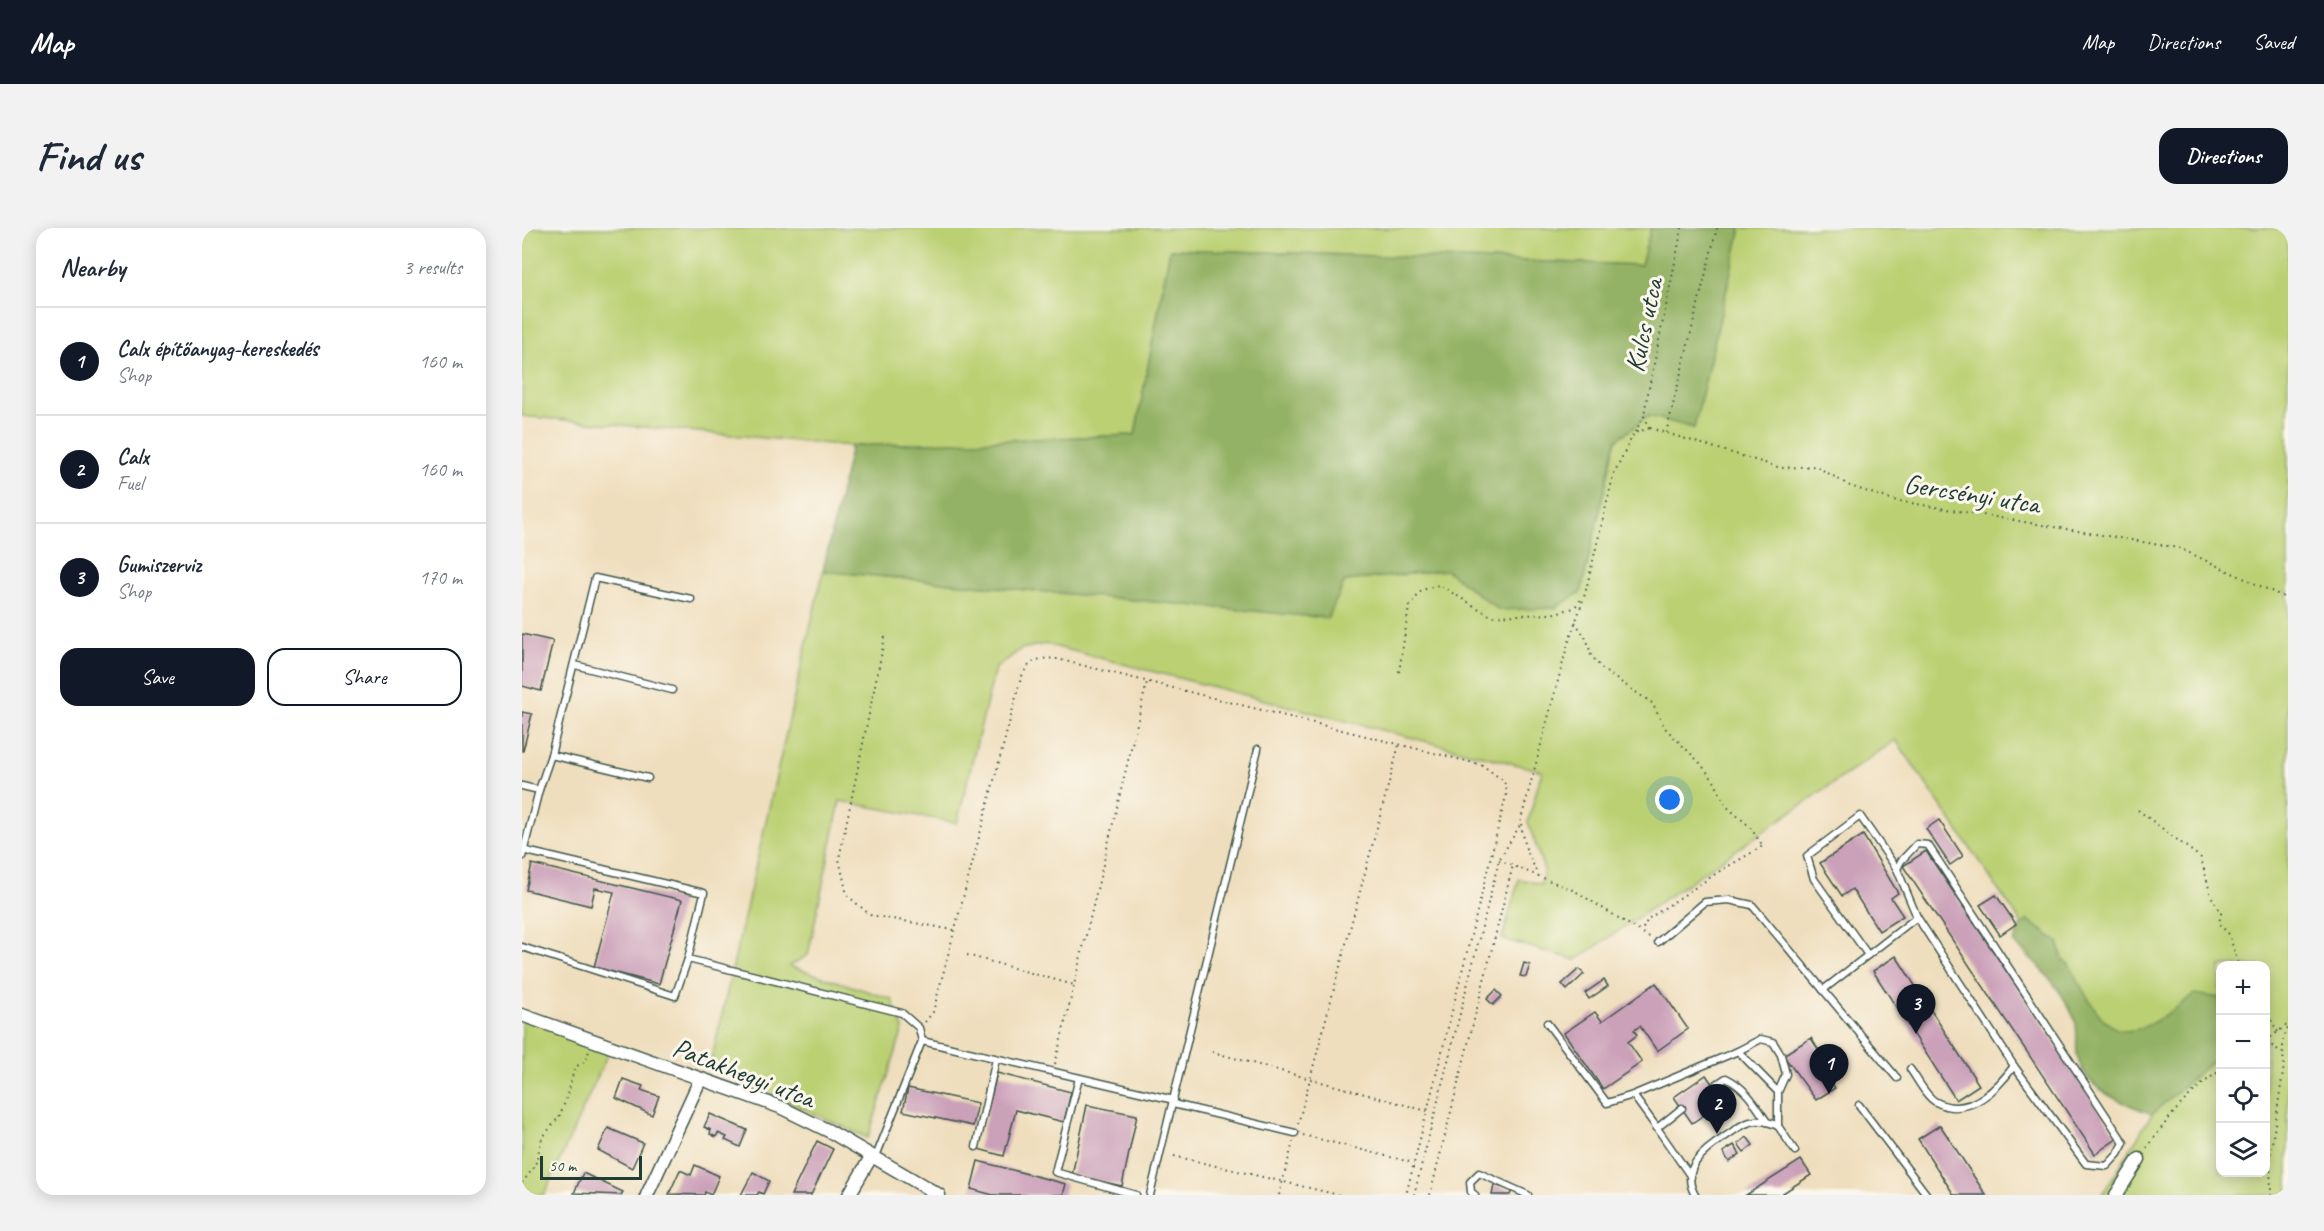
<!DOCTYPE html>
<html lang="en">
<head>
<meta charset="utf-8">
<style>
	:root { --surface:#fff; --page:#f2f2f3; --text:#1f2937; --muted:#747a83; --line:#e0e1e3; --accent:#111827 }
	body { margin:0; font-family:Caveat,sans-serif; background:var(--page); color:var(--text) }
	.controls { position:absolute; right:18px; bottom:18px; display:grid; overflow:hidden; border-radius:12px; box-shadow:0 3px 15px #0003 }
	.controls button { width:54px; height:54px; display:grid; place-items:center; padding:0; border:0; border-bottom:2px solid var(--line); background:var(--surface); color:var(--text); font:30px sans-serif }
	.scale { position:absolute; left:18px; bottom:15px; width:102px; box-sizing:border-box; padding-left:6px; border:3px solid #1f3d34; border-top:0; font-size:16px; line-height:21px; white-space:nowrap; color:#1f3d34; -webkit-text-stroke:4px #fbf7ec; paint-order:stroke }
	.you { position:absolute; left:1148px; top:572px; width:21px; height:21px; margin:-15px; border:4px solid #fff; border-radius:50%; background:#1a73e8; box-shadow:0 0 0 9px #1a73e833 }
	.badge { display:grid; place-items:center; width:39px; height:39px; border-radius:50%; background:var(--accent); color:#fff; font-size:20px; font-weight:700 }
	.pin { position:absolute; translate:-50% -50px; filter:drop-shadow(0 2px 3px #0008) }
	.pin::after { content:''; position:absolute; top:32px; width:21px; height:18px; background:inherit; clip-path:polygon(0 0,100% 0,50% 100%) }
	.list { margin:0; padding:0; list-style:none }
	h2 { display:flex; justify-content:space-between; align-items:center; height:78px; margin:0; padding:0 24px; font-size:26px }
	h2 small { font-size:20px; font-weight:400; color:var(--muted) }
	.list li { display:grid; grid-template-columns:39px 1fr auto; gap:18px; align-items:center; box-sizing:border-box; height:108px; padding:0 24px; border-top:2px solid var(--line) }
	.list b { display:block; font-size:22px; white-space:nowrap }
	.list p { margin:0; font-size:20px; white-space:nowrap; color:var(--muted) }
	.list em { font-size:20px; font-style:normal; color:var(--muted) }
	.actions { display:flex; gap:12px; padding:18px 24px }
	.actions a { flex:1; padding:14px 0; border:2px solid var(--accent); border-radius:18px; text-align:center; font-size:21px; color:var(--accent) }
	.actions .main { background:var(--accent); color:#fff }
	.icon { flex:none; width:33px; height:33px; fill:none; stroke:currentColor; stroke-width:2; stroke-linecap:round; stroke-linejoin:round }
	.map { position:relative; flex:none; width:1766px; height:967px; overflow:hidden; border-radius:18px }
	header { display:flex; align-items:center; gap:36px; box-sizing:border-box; height:84px; padding:0 30px; background:var(--accent); color:#fff }
	header strong { font-size:28px }
	nav { display:flex; gap:33px; margin-inline-start:auto; font-size:21px }
	.intro { display:flex; align-items:center; justify-content:space-between; box-sizing:border-box; height:144px; padding:0 36px }
	h1 { margin:0; font-size:42px }
	.button { padding:15px 27px; border-radius:18px; background:var(--accent); color:#fff; font-size:21px; font-weight:700 }
	main { display:flex; gap:36px; padding:0 36px }
	aside { flex:1; background:var(--surface); border-radius:18px; box-shadow:0 3px 15px #0003 }
	.map>svg:first-child { display:block }
	.green { fill:#bbd073; stroke:#6d8654; stroke-width:1.5; fill-rule:evenodd }
	.forest { fill:#94b265; stroke:#5a784c; stroke-width:1.5 }
	.building { fill:#cba0b9 }
	.lines { fill:none; stroke-linecap:round; stroke-linejoin:round }
	.service-casing { stroke:#3e5549; stroke-width:9 }
	.minor-casing { stroke:#3e5549; stroke-width:15 }
	.path { stroke:#3e5549; stroke-width:2; stroke-dasharray:1.5 4.5; stroke-linecap:butt }
	.service { stroke:#fff; stroke-width:6 }
	.minor { stroke:#fff; stroke-width:12 }
	.labels { text-anchor:middle; stroke-width:6; stroke-linejoin:round; paint-order:stroke }
	.street-label { font-size:28px; fill:#1f3d34; stroke:#fbf7ec }
</style>
</head>
<body>
<header>
<strong>Map</strong>
<nav><a>Map</a><a>Directions</a><a>Saved</a></nav>
</header>
<div class="intro"><h1>Find us</h1><a class="button">Directions</a></div>
<main>
<aside>
<h2>Nearby<small>3 results</small></h2>
<ul class="list">
<li><span class="badge">1</span><div><b>Calx építőanyag-kereskedés</b><p>Shop</p></div><em>160 m</em></li>
<li><span class="badge">2</span><div><b>Calx</b><p>Fuel</p></div><em>160 m</em></li>
<li><span class="badge">3</span><div><b>Gumiszerviz</b><p>Shop</p></div><em>170 m</em></li>
</ul>
<div class="actions"><a class="main">Save</a><a>Share</a></div>
</aside>
<div class="map">
<svg width="1766" height="967" viewBox="0 0 1766 967">
	<rect width="100%" height="100%" fill="#fbf7ec"/>
	<filter id="ink" filterUnits="userSpaceOnUse"><feTurbulence type="fractalNoise" baseFrequency=".0167" numOctaves="2"/><feDisplacementMap in="SourceGraphic" scale="12" xChannelSelector="R" yChannelSelector="G"/><feConvolveMatrix kernelMatrix="1 2 1 2 8 2 1 2 1" color-interpolation-filters="sRGB"/></filter>
	<filter id="wash" filterUnits="userSpaceOnUse"><feTurbulence type="fractalNoise" baseFrequency=".008" numOctaves="4" result="noise"/><feDisplacementMap in="SourceGraphic" scale="24" xChannelSelector="R" yChannelSelector="G"/><feGaussianBlur stdDeviation="1.35" result="paint"/><feColorMatrix in="noise" values="0 0 0 0 0 0 0 0 0 0 0 0 0 0 0 0 0 1.4 0 .05"/><feComposite in="paint" operator="in"/></filter>
	<g filter="url(#wash)">
		<rect width="100%" height="100%" fill="#efdebd"/>
		<g class="green">
			<path d="M0 0H1129L1119 37 648 21 613 207 329 218 0 188Z"/>
			<path d="M1219 0H1766V967H1580L1630 886 1374 512 1054 732 980 711 997 651 1019 656 1022 642 1006 594 1020 543 523 416 499 421 473 441 435 595 318 573 286 727 267 738 370 771 381 801 346 910 188 839 301 343 806 390 823 353 924 342 977 382 1059 364 1094 212 1127 188 1172 200ZM1698 738H1744V944H1698Z"/>
			<path d="M0 787 89 819 22 967H0Z"/>
		</g>
		<g class="forest">
			<path d="M1129 0H1219L1172 200 1127 188 1094 212 1059 364 1033 380 977 382 924 342 823 353 806 390 301 343 329 218 613 207 648 21 1119 37Z"/>
			<path d="M1506 692 1536 714 1541 732 1547 736C1588 814 1599 823 1672 766L1698 770V826L1630 886C1600 874 1567 865 1556 831 1552 818 1558 802 1552 790 1539 760 1516 735 1492 715L1498 699Z"/>
		</g>
		<g id="blocks">
			<g class="building">
				<path d="M0 406 31 413 19 463 0 458Z"/>
				<path d="M0 484 10 486 1 523H0Z"/>
				<path d="M1417 592 1441 628 1428 637 1404 601Z"/>
				<path d="M1341 607 1376 665 1369 670 1381 688 1357 703 1330 661 1320 668 1298 635Z"/>
				<path d="M1404 623 1596 910 1573 926 1381 638Z"/>
				<path d="M10 636 160 672 137 756 72 739 92 664 73 660 69 678 4 662Z"/>
				<path d="M1474 667 1494 696 1478 707 1458 677Z"/>
				<path d="M1374 728 1457 857 1434 872 1351 743Z"/>
				<path d="M1002 735 1008 737 1004 749 998 748Z"/>
				<path d="M1057 741 1062 746 1045 762 1040 756Z"/>
				<path d="M1082 752 1086 758 1067 771 1063 765Z"/>
				<path d="M1134 755 1166 801 1135 823 1118 798 1112 802 1115 807 1106 814 1120 834 1081 861 1042 805 1073 784 1080 793Z"/>
				<path d="M974 762 980 768 971 777 965 771Z"/>
				<path d="M1289 810 1302 831 1297 834 1313 860 1294 872 1261 827Z"/>
				<path d="M475 845 549 864 542 894 494 882 482 928 456 921Z"/>
				<path d="M1184 847 1202 873 1170 895 1152 869Z"/>
				<path d="M101 851 121 858 119 862 137 868 130 887 94 870Z"/>
				<path d="M386 860 456 875 451 898 381 883Z"/>
				<path d="M565 877 615 887 600 958 550 947Z"/>
				<path d="M188 886 225 902 218 919 203 912 205 909 196 905 194 909 188 906 189 902 182 899Z"/>
				<path d="M1418 897 1464 967H1432L1396 911Z"/>
				<path d="M86 900 121 915 110 940 76 922Z"/>
				<path d="M1225 909 1231 917 1222 924 1216 916Z"/>
				<path d="M295 913 311 921 289 967H269Z"/>
				<path d="M1212 917 1218 926 1207 934 1201 924Z"/>
				<path d="M1279 932 1289 947 1258 967H1224Z"/>
				<path d="M456 933 544 956 541 967H471L449 961Z"/>
				<path d="M173 937 197 948 189 967 183 964 182 967 147 966 158 942 169 947Z"/>
				<path d="M231 944 247 953 241 966 237 964 235 967H219Z"/>
				<path d="M61 945 101 964 99 967 52 965Z"/>
				<path d="M972 957 990 962 988 967H970Z"/>
			</g>
		</g>
	</g>
	<g filter="url(#ink)">
		<use href="#blocks" fill-opacity="0" stroke="#3e5549" stroke-width="1.5"/>
		<g class="lines">
			<defs>
				<g id="service">
					<path d="M53 437 150 462"/>
					<path d="M29 527 126 550"/>
					<path d="M0 558 17 562"/>
					<path d="M0 622 182 665 166 731 380 785 397 800 400 813 353 931"/>
					<path d="M0 629 17 562 29 527 73 350 169 371"/>
					<path d="M1395 689 1492 838"/>
					<path d="M1136 714 1183 674 1207 672 1230 677 1375 850"/>
					<path d="M0 719 153 768 166 731"/>
					<path d="M1346 727 1292 651 1285 628 1338 588 1375 641"/>
					<path d="M1301 762 1395 689 1375 641 1379 633 1395 616 1406 617 1602 915 1596 926 1585 938 1564 936 1492 838C1475 861 1446 891 1414 874 1404 869 1395 850 1388 841"/>
					<path d="M1025 795 1085 875 1111 867 1216 823 1256 864V898"/>
					<path d="M400 813 652 872"/>
					<path d="M1216 823 1239 811 1251 814 1259 827 1264 846 1256 864"/>
					<path d="M557 850 533 944 614 967"/>
					<path d="M1192 858 1204 850C1224 860 1233 876 1245 894"/>
					<path d="M1111 867 1135 900"/>
					<path d="M651 876 773 905"/>
					<path d="M1337 877 1405 967"/>
					<path d="M1160 880 1135 900 1169 949"/>
					<path d="M454 919 474 831"/>
					<path d="M628 967 736 521"/>
					<path d="M953 967 949 964 948 954 957 945 1006 967"/>
					<path d="M1173 967C1157 940 1184 921 1204 908 1213 902 1222 894 1233 893 1241 892 1249 895 1256 898L1273 923"/>
				</g>
				<g id="minor">
					<path d="M0 787 258 879 307 903 417 967"/>
					<path d="M125 967 178 852"/>
					<path d="M327 967 349 929"/>
					<path d="M1594 967 1617 931"/>
				</g>
			</defs>
			<use href="#service" class="service-casing"/>
			<use href="#minor" class="minor-casing"/>
			<g class="path">
				<path d="M1128 200 1259 240 1294 238 1328 258 1371 272 1657 320 1766 371"/>
				<path d="M1128 200 1122 188 1123 180 1160 0"/>
				<path d="M1113 204 1122 188"/>
				<path d="M1144 205 1195 0"/>
				<path d="M1053 394 1065 412 1069 427 1081 442 1130 475 1143 500 1178 535 1192 553 1204 578 1227 598 1241 618 1198 643 1126 691 1119 704"/>
				<path d="M363 409 317 631 325 667 348 687 432 702"/>
				<path d="M877 444 887 379 900 362 917 357 969 388 1029 386 1052 380 1061 369"/>
				<path d="M1616 582 1679 630 1689 668 1699 685 1697 696 1707 706 1717 738"/>
				<path d="M999 596 1004 621 1016 647"/>
				<path d="M977 632 1053 663 1129 710"/>
				<path d="M445 727 552 757"/>
				<path d="M1744 789 1749 792 1756 804"/>
				<path d="M403 794 411 784 499 450C507 432 516 429 535 431L960 537 982 553 985 564 884 967"/>
				<path d="M1744 813 1766 796"/>
				<path d="M1744 818 1749 817 1761 825 1762 838 1748 929 1749 967"/>
				<path d="M690 824 905 883"/>
				<path d="M1761 825V811L1766 800"/>
				<path d="M533 836 625 454"/>
				<path d="M776 896 877 517"/>
				<path d="M781 907 892 935"/>
				<path d="M1625 920C1646 890 1667 863 1698 843"/>
				<path d="M652 928 817 967"/>
				<path d="M0 955 13 938 20 910 37 889 46 867 51 845 55 838 64 833 67 823"/>
				<path d="M757 967 771 914"/>
				<path d="M892 967 977 632 997 599 1045 419 1063 366 1092 245 1112 205 1128 200"/>
				<path d="M908 967 991 637"/>
			</g>
			<use href="#service" class="service"/>
			<use href="#minor" class="minor"/>
		</g>
	</g>
	<g class="labels">
		<g class="street-label">
			<text transform="translate(1121 97) rotate(-78)" y="10">Kulcs utca</text>
			<text transform="translate(1450 265) rotate(9)" y="10">Gercsényi utca</text>
			<text transform="translate(222 844) rotate(21)" y="10">Patakhegyi utca</text>
		</g>
	</g>
</svg>
<div class="controls">
<button>+</button>
<button>−</button>
<button><svg class="icon" aria-label="locate" viewBox="0 0 24 24"><circle cx="12" cy="12" r="6"/><path d="M12 2v4M12 18v4M2 12h4M18 12h4"/></svg></button>
<button><svg class="icon" aria-label="layers" viewBox="0 0 24 24"><path d="M12 4l9 5-9 5-9-5zM3 14l9 5 9-5"/></svg></button>
</div>
<div class="scale">50 m</div>
<div class="you"></div>
<div class="pin badge" style="left:1307px;top:866px">1</div>
<div class="pin badge" style="left:1195px;top:906px">2</div>
<div class="pin badge" style="left:1394px;top:806px">3</div>
</div>
</main>
</body>
</html>
